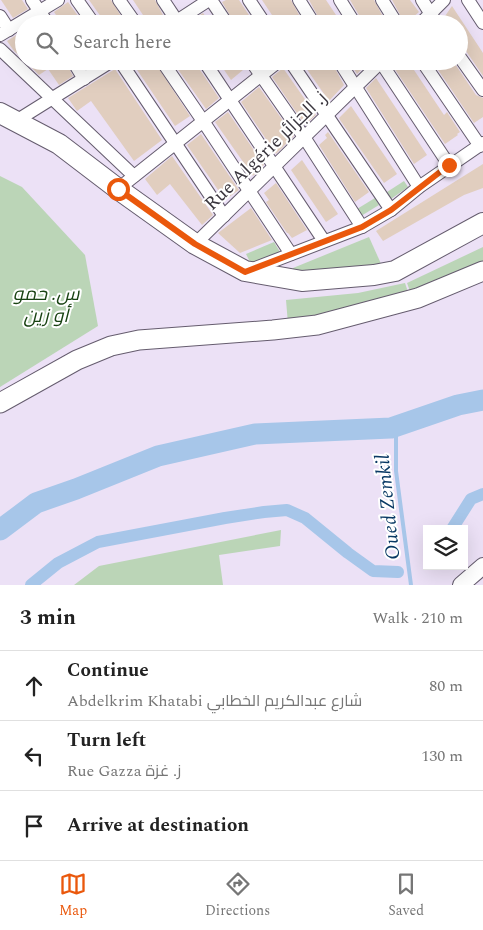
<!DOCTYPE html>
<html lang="en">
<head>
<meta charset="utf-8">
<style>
	:root { --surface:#fff; --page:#f2f2f2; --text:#222; --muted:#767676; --line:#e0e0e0; --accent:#ea580c }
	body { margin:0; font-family:Spectral,Cairo,serif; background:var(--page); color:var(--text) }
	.controls { position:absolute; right:15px; bottom:15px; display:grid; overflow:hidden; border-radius:0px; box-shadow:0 5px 20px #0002 }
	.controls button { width:45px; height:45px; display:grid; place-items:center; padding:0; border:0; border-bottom:1px solid var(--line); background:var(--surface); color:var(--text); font:25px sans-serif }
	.stop { position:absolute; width:15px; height:15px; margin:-11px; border:4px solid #ea580c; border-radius:50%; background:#fff }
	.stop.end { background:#ea580c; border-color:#fff; box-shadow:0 1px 5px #0008 }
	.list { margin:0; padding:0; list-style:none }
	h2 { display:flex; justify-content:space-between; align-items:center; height:65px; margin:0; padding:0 20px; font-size:21px }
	h2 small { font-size:16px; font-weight:400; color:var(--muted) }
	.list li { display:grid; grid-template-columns:32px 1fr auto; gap:15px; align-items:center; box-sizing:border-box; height:70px; padding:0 20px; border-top:1px solid var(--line) }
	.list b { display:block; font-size:19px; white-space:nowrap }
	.list p { margin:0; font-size:16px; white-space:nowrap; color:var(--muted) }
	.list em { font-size:16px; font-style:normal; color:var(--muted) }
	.icon { flex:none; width:28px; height:28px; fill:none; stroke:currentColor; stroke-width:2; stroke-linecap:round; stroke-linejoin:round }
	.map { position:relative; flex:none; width:483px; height:585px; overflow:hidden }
	.search { position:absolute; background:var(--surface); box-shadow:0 5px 20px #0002; left:15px; right:15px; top:15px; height:55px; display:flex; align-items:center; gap:12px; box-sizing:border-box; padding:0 18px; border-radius:28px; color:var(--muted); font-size:19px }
	.sheet { height:275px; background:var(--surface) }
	nav { display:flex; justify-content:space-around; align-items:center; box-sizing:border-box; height:70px; border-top:1px solid var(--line); background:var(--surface); font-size:14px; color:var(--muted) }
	nav a { display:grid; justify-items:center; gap:2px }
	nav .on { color:var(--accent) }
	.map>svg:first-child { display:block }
	.green { fill:#bbd5b7 }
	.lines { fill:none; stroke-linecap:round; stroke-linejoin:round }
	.stream { stroke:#a7c6e9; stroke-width:4 }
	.canal { stroke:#a7c6e9; stroke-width:12 }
	.river { stroke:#a7c6e9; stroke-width:21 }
	.building { fill:#e1cebf }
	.minor-casing { stroke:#655c6e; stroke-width:14 }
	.tertiary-casing { stroke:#655c6e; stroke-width:18 }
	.secondary-casing { stroke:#655c6e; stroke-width:21 }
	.primary-casing { stroke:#655c6e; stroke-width:22 }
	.minor { stroke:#fff; stroke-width:12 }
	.tertiary { stroke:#fff; stroke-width:16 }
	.secondary { stroke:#fff; stroke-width:19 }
	.primary { stroke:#fff; stroke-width:20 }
	.route { stroke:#ea580c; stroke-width:6 }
	.labels { text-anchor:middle; stroke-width:4; stroke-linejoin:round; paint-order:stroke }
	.street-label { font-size:19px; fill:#3a363e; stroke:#fff }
	.park-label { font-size:19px; font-style:italic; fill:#194313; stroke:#fff }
	.water-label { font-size:20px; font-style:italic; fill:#093964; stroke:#fff }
</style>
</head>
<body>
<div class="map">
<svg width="483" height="585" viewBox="0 0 483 585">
	<rect width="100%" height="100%" fill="#ece1f6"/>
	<g class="green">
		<path d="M0 176 22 187 85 255 98 326 0 387Z"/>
		<path d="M404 181 408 187 391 199 387 192Z"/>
		<path d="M375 198 379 205 361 216 357 209Z"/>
		<path d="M369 237 382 266 293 271V268Z"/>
		<path d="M274 242 280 252 251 264 246 254Z"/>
		<path d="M483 247V262L411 294 407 283Z"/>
		<path d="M405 283 409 295 288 324 286 300 358 293Z"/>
		<path d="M281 530 280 546 219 555 223 585H74L99 566Z"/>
	</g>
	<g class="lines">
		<path class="stream" d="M391 428 396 434V471L411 585"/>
		<g class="canal">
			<path d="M452 529 471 499 483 494"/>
			<path d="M31 585 58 563 98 542 225 518 264 512 287 510 305 518 348 553 373 571 398 572"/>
		</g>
		<path class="river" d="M0 530 36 503 76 489 158 456 255 434 391 428 458 405 483 400"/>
	</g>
	<g class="building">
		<path d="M1 0H22L28 9 13 18Z"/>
		<path d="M89 0H111L126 24H106Z"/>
		<path d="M133 0H155L163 15 149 24Z"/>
		<path d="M226 0H239L255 24H235L222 2Z"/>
		<path d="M262 0H291L304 24H278Z"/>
		<path d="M309 0H326L342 24H322Z"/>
		<path d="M350 0H374L387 24H364Z"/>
		<path d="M392 0H410L419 12 405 24Z"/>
		<path d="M68 2 84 24H62L54 12Z"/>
		<path d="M452 6 483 53V76L466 51 459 47V24H445L443 19Z"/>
		<path d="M203 13 211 24H187Z"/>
		<path d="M24 30V60L14 51 7 41Z"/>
		<path d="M25 61H65L73 76 59 85 48 69 39 75Z"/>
		<path d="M131 61H154L190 116 175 126Z"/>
		<path d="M172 61H194L219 98 206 109Z"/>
		<path d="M218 61H237L243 70 231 80Z"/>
		<path d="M301 61H331L344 85 329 101Z"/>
		<path d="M349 61H365L367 64 357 74Z"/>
		<path d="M396 61H408L444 115 447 112 460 132 457 134 458 135 445 144 392 65Z"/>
		<path d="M432 61H453L476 95 483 98V117L474 123Z"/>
		<path d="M283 68 316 115 305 125 272 77Z"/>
		<path d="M115 69 162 140 134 161 91 101 77 111 68 98Z"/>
		<path d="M376 78 427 155 414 164 366 88Z"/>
		<path d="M259 87 294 136 276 154 241 102Z"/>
		<path d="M351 106 397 174 384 183 340 120 339 118Z"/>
		<path d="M228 112 264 165 253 176 215 122Z"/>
		<path d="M328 132 369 192 355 202 319 145 327 138 325 135Z"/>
		<path d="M201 134 239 190 225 200 187 145Z"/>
		<path d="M172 156 213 215 202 225 170 184 157 195 145 179Z"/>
		<path d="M302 160 338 214 326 222 291 170Z"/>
		<path d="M483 164V188L464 195 383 241 376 231Z"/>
		<path d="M276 183 307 230 292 238 288 233H287L266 202 269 200 264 193Z"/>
		<path d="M251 208 272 240 240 253 218 233Z"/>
	</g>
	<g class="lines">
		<defs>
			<g id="minor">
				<path d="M32 0 48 24"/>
				<path d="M77 0 94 24"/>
				<path d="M119 0 136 24"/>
				<path d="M163 0 179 24"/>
				<path d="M211 0 227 24"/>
				<path d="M249 0 265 24"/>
				<path d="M299 0 314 24"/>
				<path d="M340 0 355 24"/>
				<path d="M382 0 397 24"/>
				<path d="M422 0 437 24"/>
				<path d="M468 0 483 23"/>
				<path d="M0 16 9 30"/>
				<path d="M172 24 209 0"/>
				<path d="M420 24 444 0"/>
				<path d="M0 35 58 0"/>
				<path d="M0 49 134 176"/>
				<path d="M459 56 483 90"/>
				<path d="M73 61 84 79"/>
				<path d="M120 61 224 216"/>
				<path d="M162 61 203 121 291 254"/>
				<path d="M204 61 324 241"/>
				<path d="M251 61 304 137 362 227"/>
				<path d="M290 61 391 210"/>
				<path d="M339 61 419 187"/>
				<path d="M380 61 449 165"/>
				<path d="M422 61 480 146"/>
				<path d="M16 121 112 61"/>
				<path d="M118 189 279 61"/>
				<path d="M195 244 382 61"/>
				<path d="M250 270 362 227 391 210 419 187 483 143"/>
			</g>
			<path id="tertiary" d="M461 585 483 566"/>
			<path id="secondary" d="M0 403 77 360 111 346 139 340 273 330 317 325 418 298 483 271"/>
			<path id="primary" d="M0 113 59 144 118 189 195 244 245 271 302 281 374 275 395 271 483 223"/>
		</defs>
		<use href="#minor" class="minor-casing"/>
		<use href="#tertiary" class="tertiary-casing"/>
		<use href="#secondary" class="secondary-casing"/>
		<use href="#primary" class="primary-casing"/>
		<use href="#minor" class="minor"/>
		<use href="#tertiary" class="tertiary"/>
		<use href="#secondary" class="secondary"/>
		<use href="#primary" class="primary"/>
	</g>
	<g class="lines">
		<path class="route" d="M118 189 195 244 245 272 362 227 391 210 449 165"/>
	</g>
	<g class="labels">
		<g class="street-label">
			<text transform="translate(265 150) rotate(-44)" y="7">Rue Algérie ز. الجزائر</text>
		</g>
		<g class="park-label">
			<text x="46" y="300">س. حمو<tspan x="46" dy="22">أو زين</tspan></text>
		</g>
		<g class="water-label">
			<text transform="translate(387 507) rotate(-96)" y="7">Oued Zemkil</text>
		</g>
	</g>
</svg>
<div class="controls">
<button><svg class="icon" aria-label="layers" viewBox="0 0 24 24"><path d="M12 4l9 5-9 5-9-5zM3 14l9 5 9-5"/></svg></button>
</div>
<div class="stop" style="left:118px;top:189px"></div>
<div class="stop end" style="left:449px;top:165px"></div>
<div class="search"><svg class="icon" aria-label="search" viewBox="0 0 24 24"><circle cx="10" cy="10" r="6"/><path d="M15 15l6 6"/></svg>Search here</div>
</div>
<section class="sheet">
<h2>3 min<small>Walk · 210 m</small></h2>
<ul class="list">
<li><svg class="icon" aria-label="ahead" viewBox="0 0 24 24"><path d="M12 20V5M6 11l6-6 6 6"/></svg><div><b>Continue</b><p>Abdelkrim Khatabi شارع عبدالكريم الخطابي</p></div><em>80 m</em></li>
<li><svg class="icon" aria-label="left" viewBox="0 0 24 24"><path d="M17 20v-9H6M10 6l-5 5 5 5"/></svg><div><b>Turn left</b><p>Rue Gazza ز. غزة</p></div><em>130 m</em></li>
<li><svg class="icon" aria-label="arrive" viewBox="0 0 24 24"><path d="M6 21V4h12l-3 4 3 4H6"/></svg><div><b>Arrive at destination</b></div></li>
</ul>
</section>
<nav>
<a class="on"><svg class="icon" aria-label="map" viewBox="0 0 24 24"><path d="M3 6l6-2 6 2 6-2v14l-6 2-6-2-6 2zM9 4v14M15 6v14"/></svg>Map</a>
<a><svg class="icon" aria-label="directions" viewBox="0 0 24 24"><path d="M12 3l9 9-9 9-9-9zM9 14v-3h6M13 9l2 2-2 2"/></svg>Directions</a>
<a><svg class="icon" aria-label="saved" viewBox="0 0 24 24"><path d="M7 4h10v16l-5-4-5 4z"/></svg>Saved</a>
</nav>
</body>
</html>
